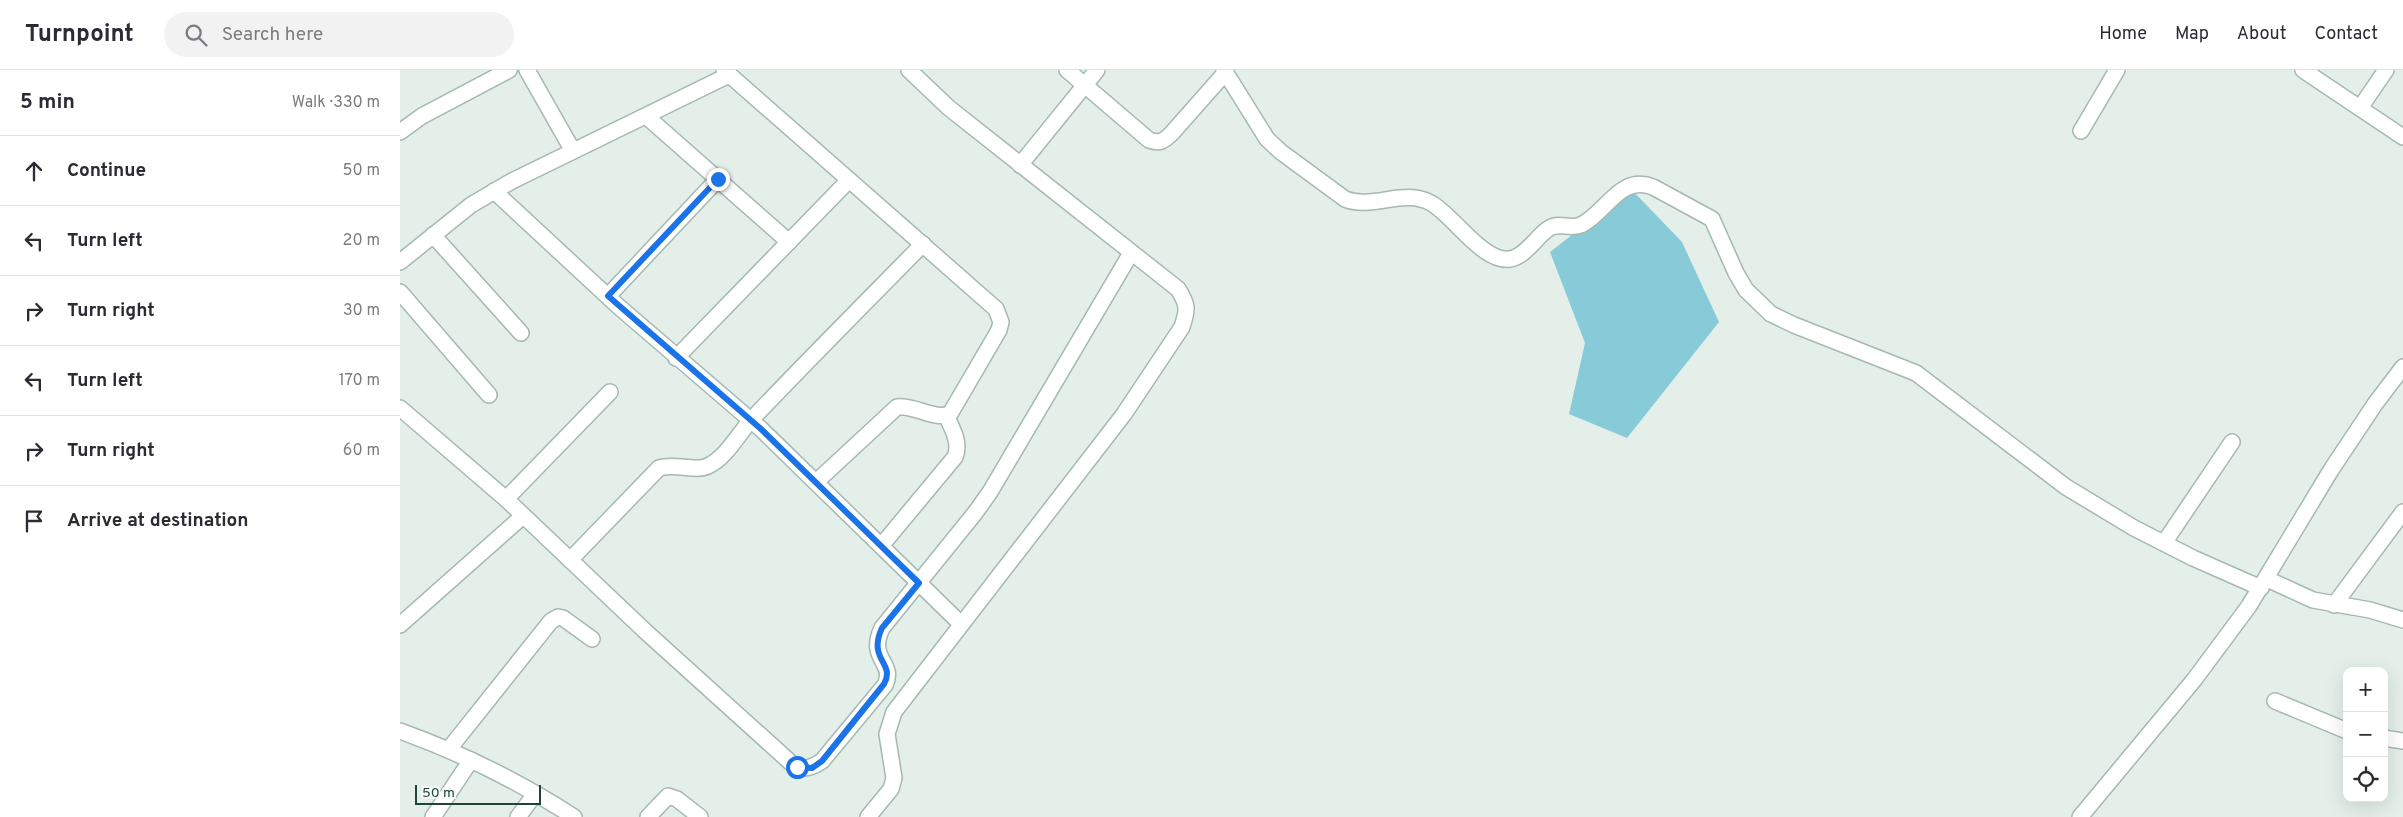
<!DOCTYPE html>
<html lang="en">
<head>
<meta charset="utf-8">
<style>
	:root { --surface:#fff; --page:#f2f2f3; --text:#2b2b33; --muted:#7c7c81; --line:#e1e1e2 }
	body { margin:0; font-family:Overpass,sans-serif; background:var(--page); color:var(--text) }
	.controls { position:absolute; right:15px; bottom:15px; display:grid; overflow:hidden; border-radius:10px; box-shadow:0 5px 20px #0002 }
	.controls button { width:45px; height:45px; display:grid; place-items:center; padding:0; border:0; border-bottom:1px solid var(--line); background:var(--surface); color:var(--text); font:25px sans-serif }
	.scale { position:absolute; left:15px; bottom:12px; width:126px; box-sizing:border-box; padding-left:5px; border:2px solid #22423a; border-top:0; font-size:14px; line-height:18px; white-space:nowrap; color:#22423a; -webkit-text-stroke:4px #f5fbf8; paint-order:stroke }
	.stop { position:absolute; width:15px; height:15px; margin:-11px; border:4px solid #1a73e8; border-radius:50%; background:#fff }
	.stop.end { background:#1a73e8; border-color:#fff; box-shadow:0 1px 5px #0008 }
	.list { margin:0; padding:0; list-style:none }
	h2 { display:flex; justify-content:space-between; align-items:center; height:65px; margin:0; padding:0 20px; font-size:21px }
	h2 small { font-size:16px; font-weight:400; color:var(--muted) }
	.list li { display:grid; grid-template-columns:32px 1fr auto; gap:15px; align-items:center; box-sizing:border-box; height:70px; padding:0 20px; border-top:1px solid var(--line) }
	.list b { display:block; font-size:19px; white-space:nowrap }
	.list em { font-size:16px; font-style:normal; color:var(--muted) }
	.icon { flex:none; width:28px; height:28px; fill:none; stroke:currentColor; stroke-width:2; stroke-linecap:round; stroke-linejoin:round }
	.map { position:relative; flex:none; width:2003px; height:747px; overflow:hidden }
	header { display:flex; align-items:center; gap:30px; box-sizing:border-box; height:70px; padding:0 25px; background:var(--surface); border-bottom:1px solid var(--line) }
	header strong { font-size:24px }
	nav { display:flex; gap:28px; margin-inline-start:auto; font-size:18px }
	.search { width:350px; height:45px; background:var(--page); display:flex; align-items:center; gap:12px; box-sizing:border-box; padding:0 18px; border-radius:28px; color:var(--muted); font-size:19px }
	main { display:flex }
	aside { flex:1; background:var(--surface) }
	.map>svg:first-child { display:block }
	.water { fill:#88cbd8 }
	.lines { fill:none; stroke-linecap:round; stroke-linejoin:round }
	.minor-casing { stroke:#a6b8b2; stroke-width:18 }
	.minor { stroke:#fff; stroke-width:15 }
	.route { stroke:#1a73e8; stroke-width:6 }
</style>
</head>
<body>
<header>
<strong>Turnpoint</strong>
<div class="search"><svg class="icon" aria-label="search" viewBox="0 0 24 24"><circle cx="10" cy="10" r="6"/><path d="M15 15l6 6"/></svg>Search here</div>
<nav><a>Home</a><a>Map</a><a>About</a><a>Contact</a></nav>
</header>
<main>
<aside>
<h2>5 min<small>Walk · 330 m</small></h2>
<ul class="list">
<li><svg class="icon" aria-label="ahead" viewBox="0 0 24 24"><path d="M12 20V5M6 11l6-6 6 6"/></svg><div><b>Continue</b></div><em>50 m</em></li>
<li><svg class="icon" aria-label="left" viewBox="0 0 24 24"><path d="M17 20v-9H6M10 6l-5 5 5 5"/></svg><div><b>Turn left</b></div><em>20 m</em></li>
<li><svg class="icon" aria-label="right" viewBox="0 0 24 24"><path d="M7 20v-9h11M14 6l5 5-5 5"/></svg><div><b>Turn right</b></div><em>30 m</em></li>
<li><svg class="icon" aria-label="left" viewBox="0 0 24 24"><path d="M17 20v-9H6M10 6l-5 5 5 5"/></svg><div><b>Turn left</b></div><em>170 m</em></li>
<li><svg class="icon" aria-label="right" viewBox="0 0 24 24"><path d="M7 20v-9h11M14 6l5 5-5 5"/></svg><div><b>Turn right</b></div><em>60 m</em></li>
<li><svg class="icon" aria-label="arrive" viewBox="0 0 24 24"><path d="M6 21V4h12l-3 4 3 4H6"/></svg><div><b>Arrive at destination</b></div></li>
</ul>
</aside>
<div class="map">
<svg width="2003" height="747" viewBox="0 0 2003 747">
	<rect width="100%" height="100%" fill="#e4efea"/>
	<path class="water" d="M1231 119 1282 172 1319 252 1227 368 1169 344 1185 273 1150 182Z"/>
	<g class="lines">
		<defs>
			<g id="minor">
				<path d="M127 0 173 81"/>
				<path d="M324 0 596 239 601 252 599 260 550 344C533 350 515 335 497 337L416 412"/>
				<path d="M667 0 749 70C760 74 764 71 772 63L825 3"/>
				<path d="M824 0 867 69 881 82 945 129C973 140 1004 118 1031 133 1053 145 1083 193 1110 189 1125 187 1136 167 1148 159 1158 151 1170 160 1181 155 1207 142 1220 104 1253 117L1312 149 1336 203 1346 220 1371 244 1394 255 1516 303 1666 417 1734 458 1793 488 1861 518"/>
				<path d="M1903 0 2003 67"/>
				<path d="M1960 38 1986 0"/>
				<path d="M246 46 389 172"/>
				<path d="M1681 61 1717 0"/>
				<path d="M0 62 22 46 109 0"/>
				<path d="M620 95 697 0"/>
				<path d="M94 121 218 236 361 359 560 553"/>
				<path d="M33 165 121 263"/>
				<path d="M0 192 71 135 112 111 329 5"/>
				<path d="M0 222 89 325"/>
				<path d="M208 226 318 109"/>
				<path d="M276 288 449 110"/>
				<path d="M0 338 106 429 245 561 390 692C402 701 410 699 422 691L485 615C496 592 467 590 482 558L575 443 590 422 731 183"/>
				<path d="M106 429 210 322"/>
				<path d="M1764 473 1832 372"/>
				<path d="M481 476 555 387C561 373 552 358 546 345"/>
				<path d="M170 490 259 398C276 393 295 402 308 396 326 388 339 363 352 349 408 290 466 232 523 174"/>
				<path d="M1867 509 1913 530 1970 540 2003 550"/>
				<path d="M1934 535 2003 442"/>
				<path d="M0 555 123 446"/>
				<path d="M1875 631 1947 661"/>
				<path d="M0 661C61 683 120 712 174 747"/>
				<path d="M1984 668 2003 671"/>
				<path d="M49 679 151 551 158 547 163 548 192 569"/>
				<path d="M33 747 71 690"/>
				<path d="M118 747 135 724"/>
				<path d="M248 747 268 726 277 729 300 747"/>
				<path d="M468 747 491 719 494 708 487 664 494 642 724 344 782 257C788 239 788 235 778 219L549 38 509 0"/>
				<path d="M1680 747 1794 610 1849 536 1931 400 1975 334 2003 297"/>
			</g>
		</defs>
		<use href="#minor" class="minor-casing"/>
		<use href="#minor" class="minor"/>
	</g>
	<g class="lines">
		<path class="route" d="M318 109 208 226 361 359 519 513 482 558C467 590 496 593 484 614L422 691 412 698 397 697"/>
	</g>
</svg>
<div class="controls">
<button>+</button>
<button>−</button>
<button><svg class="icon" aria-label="locate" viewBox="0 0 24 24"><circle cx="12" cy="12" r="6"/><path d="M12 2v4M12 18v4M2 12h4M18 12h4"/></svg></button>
</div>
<div class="scale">50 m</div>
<div class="stop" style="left:397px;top:697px"></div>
<div class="stop end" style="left:318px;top:109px"></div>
</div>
</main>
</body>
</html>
